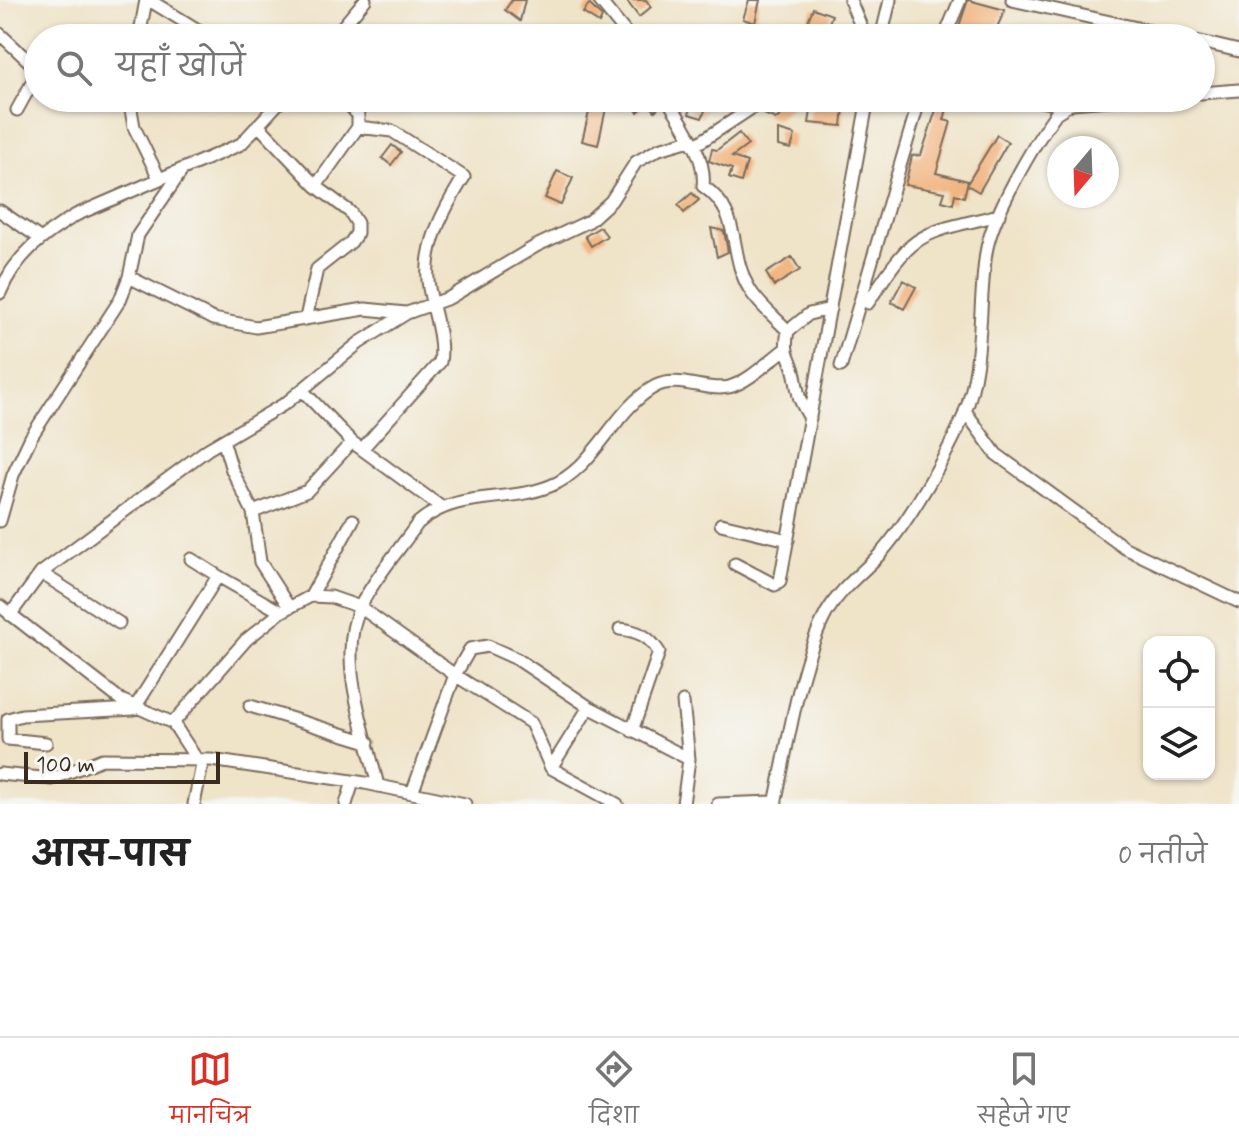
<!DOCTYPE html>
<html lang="hi">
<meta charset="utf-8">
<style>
:root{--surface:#fff;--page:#f2f2f2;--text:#222;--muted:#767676;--line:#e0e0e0;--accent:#d93025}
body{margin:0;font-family:Mynerve,"Playpen Sans Deva",sans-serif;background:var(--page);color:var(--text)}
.controls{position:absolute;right:24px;bottom:24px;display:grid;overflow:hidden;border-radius:16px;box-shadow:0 2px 6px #0004}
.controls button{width:72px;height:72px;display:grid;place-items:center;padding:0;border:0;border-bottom:2px solid var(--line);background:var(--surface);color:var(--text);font:40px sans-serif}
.compass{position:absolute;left:1047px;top:136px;width:72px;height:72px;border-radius:50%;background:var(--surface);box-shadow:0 2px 6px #0004;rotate:199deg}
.scale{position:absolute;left:24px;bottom:20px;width:196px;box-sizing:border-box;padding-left:8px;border:4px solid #3b2a1e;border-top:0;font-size:22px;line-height:28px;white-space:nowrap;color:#3b2a1e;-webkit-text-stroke:6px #f6f6f2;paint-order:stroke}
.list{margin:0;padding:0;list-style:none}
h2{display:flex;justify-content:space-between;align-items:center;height:104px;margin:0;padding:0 32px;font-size:34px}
h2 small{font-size:26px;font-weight:400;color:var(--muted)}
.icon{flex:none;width:44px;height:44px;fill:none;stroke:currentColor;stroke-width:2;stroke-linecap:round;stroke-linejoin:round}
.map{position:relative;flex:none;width:1239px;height:804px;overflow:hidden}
.search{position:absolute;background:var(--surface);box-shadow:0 2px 6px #0004;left:24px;right:24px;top:24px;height:88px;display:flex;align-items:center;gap:20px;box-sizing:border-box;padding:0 28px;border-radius:44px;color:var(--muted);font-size:30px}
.sheet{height:232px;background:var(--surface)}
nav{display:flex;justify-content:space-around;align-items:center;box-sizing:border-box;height:112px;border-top:2px solid var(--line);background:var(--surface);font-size:22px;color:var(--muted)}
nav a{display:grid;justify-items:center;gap:4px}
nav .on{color:var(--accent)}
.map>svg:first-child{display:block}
.building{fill:#f2b682}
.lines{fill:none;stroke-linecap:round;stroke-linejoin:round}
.street-casing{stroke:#7a6b5a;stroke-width:15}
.street{stroke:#fff;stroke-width:11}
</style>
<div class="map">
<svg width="1239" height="804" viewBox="0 0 1239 804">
<rect width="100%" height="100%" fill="#f6f6f2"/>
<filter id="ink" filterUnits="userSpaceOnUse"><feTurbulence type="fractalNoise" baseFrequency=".0125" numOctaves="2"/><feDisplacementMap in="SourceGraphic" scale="16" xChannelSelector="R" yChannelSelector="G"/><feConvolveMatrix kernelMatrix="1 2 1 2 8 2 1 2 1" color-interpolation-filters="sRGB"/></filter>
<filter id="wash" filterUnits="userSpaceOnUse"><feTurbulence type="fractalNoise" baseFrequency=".006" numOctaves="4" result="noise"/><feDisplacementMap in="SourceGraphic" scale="32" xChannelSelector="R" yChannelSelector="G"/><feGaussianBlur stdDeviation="1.8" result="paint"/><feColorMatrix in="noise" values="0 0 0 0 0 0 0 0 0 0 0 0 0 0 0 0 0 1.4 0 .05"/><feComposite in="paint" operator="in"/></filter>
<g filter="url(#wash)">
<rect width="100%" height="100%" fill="#efe3c8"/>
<g id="blocks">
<path class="building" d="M 512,0 L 525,0 L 520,21 L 505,10 Z
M 626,0 L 646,0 L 651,7 L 639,17 Z
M 749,0 L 760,0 L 755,23 L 743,19 Z
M 968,0 L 1005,10 L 992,38 L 973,33 L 967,38 L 955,38 Z
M 589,4 L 602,17 L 599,23 L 583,13 Z
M 813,8 L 832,15 L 827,28 L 808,21 Z
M 624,98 L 659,98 L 661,105 L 655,111 L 648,103 L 638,112 Z
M 776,98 L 803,98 L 776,119 L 764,114 Z
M 813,98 L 845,98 L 842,126 L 809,123 Z
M 940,98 L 950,98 L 944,120 L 951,122 L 936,173 L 968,181 L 967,184 L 997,135 L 1008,142 L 979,192 L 967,185 L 964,197 L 955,194 L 953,204 L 942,201 L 945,192 L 905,185 L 912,156 L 921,155 Z
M 694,99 L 708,103 L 702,118 L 689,114 Z
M 592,100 L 607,104 L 598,145 L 582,141 Z
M 778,130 L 795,135 L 791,149 L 778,146 Z
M 739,133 L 748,145 L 732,157 L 747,162 L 741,182 L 729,178 L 732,169 L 709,161 L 712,149 L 717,150 Z
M 392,145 L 401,152 L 391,165 L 382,158 Z
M 557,171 L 573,178 L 561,205 L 545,198 Z
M 692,193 L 699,200 L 684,213 L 678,205 Z
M 600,227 L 607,236 L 591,246 L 585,236 Z
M 711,228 L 724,231 L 725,236 L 728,252 L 717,257 Z
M 792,257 L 800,270 L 774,286 L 766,273 Z
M 903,280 L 916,287 L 904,309 L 891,302 Z"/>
</g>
</g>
<g filter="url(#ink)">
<use href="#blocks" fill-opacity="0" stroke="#7a6b5a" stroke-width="2"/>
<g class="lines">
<defs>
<path id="street" d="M 149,0 L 211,38
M 599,0 L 630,38
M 850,0 L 862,29 L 861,38
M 1012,0 L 1182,38
M 0,34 L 34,66 L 33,81 L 17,110
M 139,38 L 146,0
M 333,38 L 365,0
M 881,38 L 890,0
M 944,38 L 960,0
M 1201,42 L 1239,51
M 1201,93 L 1239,90
M 129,98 L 134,127 L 159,178
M 667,98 C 681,123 707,156 703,186 C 744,214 727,253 750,290 C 759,305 776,318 788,331 C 783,355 791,355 795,375 C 799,398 798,398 810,418
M 1024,98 L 1065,106
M 259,126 L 316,186 L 350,212 L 357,223 L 357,233 L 351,242 L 317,269 L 306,318
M 358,127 L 392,131 L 464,177 C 444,209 422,248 429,288 C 433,311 444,339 440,362 L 362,449
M 694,146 L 767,98
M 316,186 L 358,127 L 358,115 L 343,98
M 0,211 L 41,239
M 129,277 L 213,319 L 256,327 L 365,309 L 406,313
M 0,293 C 15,256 43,235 76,215 L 241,144 L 283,98
M 868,303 C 915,230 916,235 999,215
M 788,331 L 809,314 L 830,309
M 841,366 L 920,98
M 303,391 L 352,442 L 441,507
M 965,411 L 996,454 L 1125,548 L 1239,602
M 223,440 L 232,470 L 253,512 L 260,562 L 289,607
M 253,512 L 307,491 L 352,442
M 0,521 L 13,475 L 31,437 L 120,300 L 129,277 L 138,235 L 183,169
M 721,524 L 788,540
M 191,559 L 218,576
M 735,564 L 775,585 L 780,581 L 868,98
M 41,573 L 119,623
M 311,596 L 353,520
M 0,606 L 121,700 L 173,723 L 197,760
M 10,615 L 41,573 L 208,449 L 286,403 L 359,343 L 407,313 L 449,298 L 536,246 L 589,221 L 611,201 L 636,162 L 659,149 L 690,140
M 620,629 C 638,631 649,636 659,652 L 632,731
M 683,702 L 689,759
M 250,706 L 368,742
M 173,723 L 246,640 L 281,612 L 311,596 L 331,597 L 360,607 L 455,675 L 531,723 L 551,768 L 617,804
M 46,743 L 8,739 L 8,719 L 22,715 L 134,709 L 218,576 L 281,612
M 551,768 L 589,707
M 0,774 L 52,779 L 102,759 L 211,760 L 365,783 L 465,804
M 378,786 C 366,733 335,657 361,605 C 376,576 399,550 418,523 C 457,489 505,504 550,486 C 595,469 615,407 656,386 C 678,375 706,392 729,387 C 748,382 768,362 784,350
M 412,793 L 455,675 L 470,649 L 488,646 L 517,659 L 589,707 L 689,759 L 683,804
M 194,804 L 203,760
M 346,804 L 353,782
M 718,804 L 776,802
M 775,804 C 787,748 800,660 827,612 C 841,588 861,574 880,554 C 908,523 948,454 964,415 C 984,365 978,306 986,253 C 991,217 1034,144 1056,113 L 1072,103 L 1134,98"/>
</defs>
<use href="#street" class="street-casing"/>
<use href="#street" class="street"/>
</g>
</g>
</svg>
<div class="controls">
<button><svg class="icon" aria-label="locate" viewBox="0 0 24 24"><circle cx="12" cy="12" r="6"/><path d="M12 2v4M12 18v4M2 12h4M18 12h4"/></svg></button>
<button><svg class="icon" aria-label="layers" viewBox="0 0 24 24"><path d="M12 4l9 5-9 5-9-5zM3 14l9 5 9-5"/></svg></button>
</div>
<svg class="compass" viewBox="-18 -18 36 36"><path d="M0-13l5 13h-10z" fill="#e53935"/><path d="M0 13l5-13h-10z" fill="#767676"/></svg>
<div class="scale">100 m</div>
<div class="search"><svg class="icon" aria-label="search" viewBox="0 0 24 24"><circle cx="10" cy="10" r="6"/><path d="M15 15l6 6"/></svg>यहाँ खोजें</div>
</div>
<section class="sheet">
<h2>आस-पास<small>0 नतीजे</small></h2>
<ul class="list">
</ul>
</section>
<nav>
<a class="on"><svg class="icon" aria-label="map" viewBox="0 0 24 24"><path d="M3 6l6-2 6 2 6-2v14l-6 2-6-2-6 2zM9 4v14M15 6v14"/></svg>मानचित्र</a>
<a><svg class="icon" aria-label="directions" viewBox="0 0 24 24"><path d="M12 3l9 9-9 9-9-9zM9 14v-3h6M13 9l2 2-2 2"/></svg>दिशा</a>
<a><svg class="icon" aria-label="saved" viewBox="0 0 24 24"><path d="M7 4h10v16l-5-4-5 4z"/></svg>सहेजे गए</a>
</nav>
